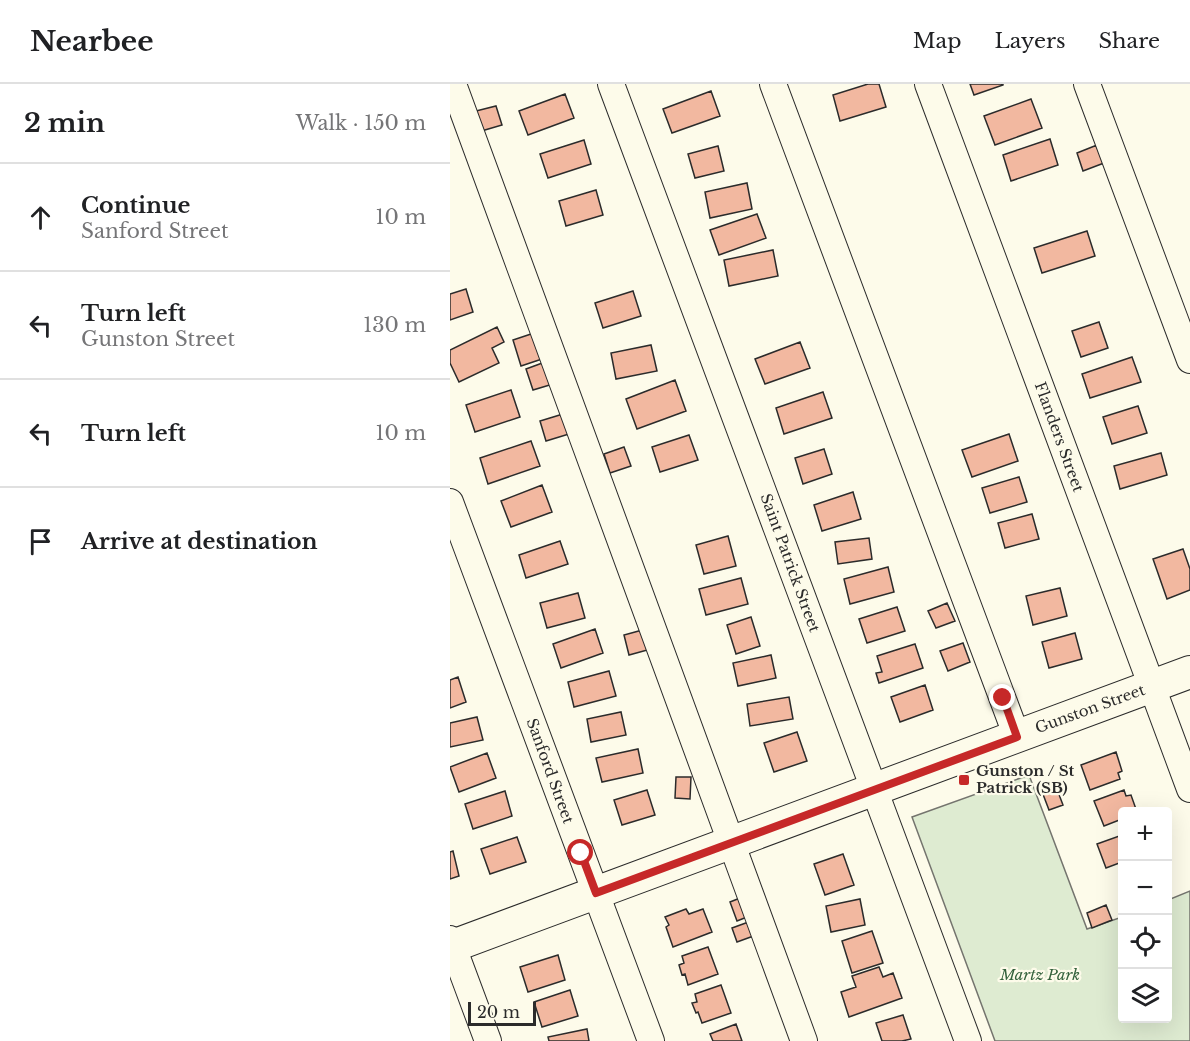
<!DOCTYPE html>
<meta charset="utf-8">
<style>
:root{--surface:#fff;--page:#f2f2f2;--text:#202124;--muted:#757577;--line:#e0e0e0}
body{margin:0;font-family:"Libre Baskerville",serif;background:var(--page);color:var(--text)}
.controls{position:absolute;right:18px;bottom:18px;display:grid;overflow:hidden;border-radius:6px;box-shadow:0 6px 24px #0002}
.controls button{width:54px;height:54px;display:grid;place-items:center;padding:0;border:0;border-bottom:2px solid var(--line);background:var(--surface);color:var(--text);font:30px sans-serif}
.scale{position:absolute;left:18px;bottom:15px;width:68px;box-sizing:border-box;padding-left:6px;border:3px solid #2b2b2b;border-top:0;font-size:16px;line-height:21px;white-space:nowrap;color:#2b2b2b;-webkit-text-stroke:4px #fdfbea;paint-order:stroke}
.stop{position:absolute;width:18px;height:18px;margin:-14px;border:4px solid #c62828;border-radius:50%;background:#fff}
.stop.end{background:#c62828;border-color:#fff;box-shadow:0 2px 6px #0008}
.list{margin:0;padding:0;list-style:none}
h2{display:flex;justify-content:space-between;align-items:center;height:78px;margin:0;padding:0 24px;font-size:26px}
h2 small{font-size:20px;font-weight:400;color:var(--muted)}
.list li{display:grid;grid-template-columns:39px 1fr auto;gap:18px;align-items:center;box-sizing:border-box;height:108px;padding:0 24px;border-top:2px solid var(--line)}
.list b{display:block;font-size:22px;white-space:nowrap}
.list p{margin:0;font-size:20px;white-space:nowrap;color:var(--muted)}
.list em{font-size:20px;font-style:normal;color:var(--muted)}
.icon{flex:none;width:33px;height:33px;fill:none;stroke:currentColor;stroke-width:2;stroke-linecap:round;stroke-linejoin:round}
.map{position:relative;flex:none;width:740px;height:957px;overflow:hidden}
header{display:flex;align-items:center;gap:36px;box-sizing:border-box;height:84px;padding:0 30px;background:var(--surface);border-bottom:2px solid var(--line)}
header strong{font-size:28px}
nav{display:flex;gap:33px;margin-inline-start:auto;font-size:21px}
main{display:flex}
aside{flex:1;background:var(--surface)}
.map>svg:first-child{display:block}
.green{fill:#deebd1;stroke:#74746e;stroke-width:1.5}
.building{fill:#f2b8a0;stroke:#2b2b2b;stroke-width:1.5}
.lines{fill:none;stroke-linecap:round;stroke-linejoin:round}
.minor-casing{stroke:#2b2b2b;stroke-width:28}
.major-casing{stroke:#2b2b2b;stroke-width:34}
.minor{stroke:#fdfbea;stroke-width:26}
.major{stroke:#fdfbea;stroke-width:32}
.route{stroke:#c62828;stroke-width:8}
.poi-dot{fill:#c62828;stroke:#fdfbea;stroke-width:2}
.labels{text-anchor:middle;stroke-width:4.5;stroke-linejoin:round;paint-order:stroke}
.street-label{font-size:15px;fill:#2b2b2b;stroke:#fdfbea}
.poi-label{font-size:15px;font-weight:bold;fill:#2b2b2b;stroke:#fdfbea;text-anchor:start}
.park-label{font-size:15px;font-style:italic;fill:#34623c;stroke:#fdfbea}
</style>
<header>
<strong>Nearbee</strong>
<nav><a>Map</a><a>Layers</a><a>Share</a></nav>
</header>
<main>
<aside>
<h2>2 min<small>Walk · 150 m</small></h2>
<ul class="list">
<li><svg class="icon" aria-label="ahead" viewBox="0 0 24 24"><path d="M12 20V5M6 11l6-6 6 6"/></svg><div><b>Continue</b><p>Sanford Street</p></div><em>10 m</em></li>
<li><svg class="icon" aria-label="left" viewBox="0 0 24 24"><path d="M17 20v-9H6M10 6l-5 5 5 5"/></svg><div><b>Turn left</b><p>Gunston Street</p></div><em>130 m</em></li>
<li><svg class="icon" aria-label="left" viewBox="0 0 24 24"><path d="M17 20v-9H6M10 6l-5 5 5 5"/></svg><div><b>Turn left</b></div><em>10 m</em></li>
<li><svg class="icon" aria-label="arrive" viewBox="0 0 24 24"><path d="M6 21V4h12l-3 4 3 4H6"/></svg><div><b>Arrive at destination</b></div></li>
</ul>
</aside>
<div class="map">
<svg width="740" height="957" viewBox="0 0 740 957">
<rect width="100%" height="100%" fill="#fdfbea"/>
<path class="green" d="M 579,691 L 637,845 L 672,833 L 672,934 L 718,934 L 718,816 L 740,807 L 740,957 L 545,957 L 462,733 Z"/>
<path class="building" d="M 418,0 L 429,0 L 436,23 L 390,37 L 383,11 Z
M 520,0 L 553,0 L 553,1 L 524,11 Z
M 261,7 L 270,32 L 222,49 L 213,25 Z
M 115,10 L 124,34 L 78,51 L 69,27 Z
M 581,15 L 592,44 L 545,61 L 534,32 Z
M 46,22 L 52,41 L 28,48 L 22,28 Z
M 600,55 L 608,81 L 561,97 L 553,71 Z
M 134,56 L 141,80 L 98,94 L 90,70 Z
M 647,61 L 654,79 L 633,87 L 627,69 Z
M 268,62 L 274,87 L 245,94 L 238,70 Z
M 297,99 L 302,125 L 260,134 L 255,108 Z
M 146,106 L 153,131 L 116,142 L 109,117 Z
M 307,130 L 316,154 L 269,171 L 260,146 Z
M 637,147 L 645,172 L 592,189 L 584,164 Z
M 323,166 L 328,192 L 279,202 L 274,176 Z
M 16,205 L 23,228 L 0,236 L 0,210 Z
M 183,207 L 191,232 L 153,244 L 145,219 Z
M 649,238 L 658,264 L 631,273 L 622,247 Z
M 47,243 L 54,258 L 42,264 L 49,279 L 9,298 L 0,279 L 0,266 Z
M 84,249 L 92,275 L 71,282 L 63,256 Z
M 350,258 L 360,284 L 315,300 L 305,275 Z
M 201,261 L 207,287 L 166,295 L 161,269 Z
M 682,273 L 691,298 L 640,314 L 632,290 Z
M 95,278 L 103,300 L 83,306 L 76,285 Z
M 225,296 L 236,327 L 187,345 L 176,315 Z
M 61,306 L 70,333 L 25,348 L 16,321 Z
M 373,308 L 382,334 L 334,350 L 326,324 Z
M 688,322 L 697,349 L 662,360 L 653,333 Z
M 113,330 L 119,350 L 96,357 L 90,337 Z
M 559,350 L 568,377 L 522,393 L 512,366 Z
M 239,351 L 248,376 L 210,388 L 202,363 Z
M 81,357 L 90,382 L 38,400 L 30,374 Z
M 174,363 L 181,382 L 160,389 L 154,370 Z
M 374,365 L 382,390 L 353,400 L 345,374 Z
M 711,369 L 717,391 L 670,405 L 664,382 Z
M 569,393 L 577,418 L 540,429 L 532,404 Z
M 92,401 L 102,428 L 61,443 L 51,417 Z
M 403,408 L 411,435 L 372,447 L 364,421 Z
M 582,430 L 589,455 L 555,464 L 548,439 Z
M 278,452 L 286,482 L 254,490 L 246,461 Z
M 419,454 L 422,475 L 388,480 L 385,458 Z
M 110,457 L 118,480 L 76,494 L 69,471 Z
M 733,465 L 740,485 L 740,506 L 717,515 L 703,475 Z
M 438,483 L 444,508 L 400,520 L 394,495 Z
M 291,494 L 298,520 L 256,531 L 249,505 Z
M 610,504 L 617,532 L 583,541 L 576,512 Z
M 128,509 L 135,534 L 97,544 L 90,519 Z
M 497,519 L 505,537 L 486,544 L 478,527 Z
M 447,523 L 455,547 L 417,559 L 409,535 Z
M 301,533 L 310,562 L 286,570 L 277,541 Z
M 145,545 L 153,569 L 111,584 L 103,560 Z
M 196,545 L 201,565 L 179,571 L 174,551 Z
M 625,549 L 632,575 L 599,584 L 592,558 Z
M 513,559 L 520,578 L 498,587 L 490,567 Z
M 465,560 L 473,584 L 429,599 L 426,589 L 432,588 L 427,572 Z
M 321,571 L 326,594 L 288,602 L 283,579 Z
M 159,587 L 166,612 L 124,623 L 118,598 Z
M 8,593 L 16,618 L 0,624 L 0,596 Z
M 475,601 L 483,626 L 450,638 L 441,613 Z
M 339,613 L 343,635 L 300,642 L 297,620 Z
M 171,628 L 176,651 L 141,658 L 137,635 Z
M 27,633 L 33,656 L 0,663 L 0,639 Z
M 347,648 L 357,677 L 324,688 L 314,659 Z
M 188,665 L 193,689 L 152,698 L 146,674 Z
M 666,668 L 672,687 L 668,689 L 670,695 L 640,706 L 631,681 Z
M 37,669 L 46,694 L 9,708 L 0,683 Z
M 226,693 L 241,693 L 240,715 L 225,714 Z
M 605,700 L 613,721 L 599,726 L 591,705 Z
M 197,706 L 205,731 L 172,741 L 164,716 Z
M 674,706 L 676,712 L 681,711 L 687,728 L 672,728 L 672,735 L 654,742 L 644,717 Z
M 55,707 L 62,732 L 23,745 L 15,720 Z
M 672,751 L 672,778 L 656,784 L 647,760 Z
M 67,753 L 76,778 L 40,790 L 31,765 Z
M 3,767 L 9,792 L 0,795 L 0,768 Z
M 393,770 L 404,801 L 375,811 L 364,780 Z
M 295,812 L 302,831 L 287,837 L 280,818 Z
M 410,815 L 415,841 L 381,848 L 376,822 Z
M 656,821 L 662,836 L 642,844 L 637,829 Z
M 236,825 L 239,830 L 253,825 L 262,848 L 223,863 L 216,843 L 219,841 L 215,833 Z
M 304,836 L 309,850 L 287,858 L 282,844 Z
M 422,847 L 433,879 L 402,889 L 392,857 Z
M 258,863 L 268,890 L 238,901 L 235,890 L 232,891 L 229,881 L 234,879 L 232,872 Z
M 108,871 L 115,896 L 78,908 L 70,883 Z
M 429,883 L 433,893 L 443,889 L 452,914 L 399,933 L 391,908 L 406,903 L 402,892 Z
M 271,901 L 281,929 L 252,939 L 248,928 L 246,929 L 242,919 L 247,918 L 245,910 Z
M 120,906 L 128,932 L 92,943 L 84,918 Z
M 453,931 L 461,955 L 452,957 L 432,957 L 426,939 Z
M 286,940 L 292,957 L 263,957 L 260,950 Z
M 137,945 L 139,957 L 99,957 L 98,953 Z"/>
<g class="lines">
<defs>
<path id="minor" d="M 3,0 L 354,957
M 161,0 L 518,957
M 323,0 L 567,653
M 478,0 L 740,705
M 637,0 L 740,276
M 0,418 L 201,957
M 0,855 L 38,957"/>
<path id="major" d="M 0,863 L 740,588"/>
</defs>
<use href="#minor" class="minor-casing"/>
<use href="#major" class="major-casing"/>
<use href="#minor" class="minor"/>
<use href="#major" class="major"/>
</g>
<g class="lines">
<path class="route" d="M 131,769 L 146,809 L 567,653 L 553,614"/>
</g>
<rect class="poi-dot" x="508" y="690" width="12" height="12" rx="3"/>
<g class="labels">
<g class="street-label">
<text transform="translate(609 353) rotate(70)" y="5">Flanders Street</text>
<text transform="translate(340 479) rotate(70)" y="5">Saint Patrick Street</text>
<text transform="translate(640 625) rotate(-20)" y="5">Gunston Street</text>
<text transform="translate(100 687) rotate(70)" y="5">Sanford Street</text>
</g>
<g class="poi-label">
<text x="526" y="692">Gunston / St<tspan x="526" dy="17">Patrick (SB)</tspan></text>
</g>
<g class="park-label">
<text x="590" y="896">Martz Park</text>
</g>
</g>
</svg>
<div class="controls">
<button>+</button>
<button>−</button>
<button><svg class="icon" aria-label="locate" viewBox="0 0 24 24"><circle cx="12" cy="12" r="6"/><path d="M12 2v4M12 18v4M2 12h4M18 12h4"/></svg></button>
<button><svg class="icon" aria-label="layers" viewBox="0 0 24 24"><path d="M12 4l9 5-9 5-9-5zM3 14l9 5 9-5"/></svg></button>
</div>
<div class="scale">20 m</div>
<div class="stop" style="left:131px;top:769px"></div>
<div class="stop end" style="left:553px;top:614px"></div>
</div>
</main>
